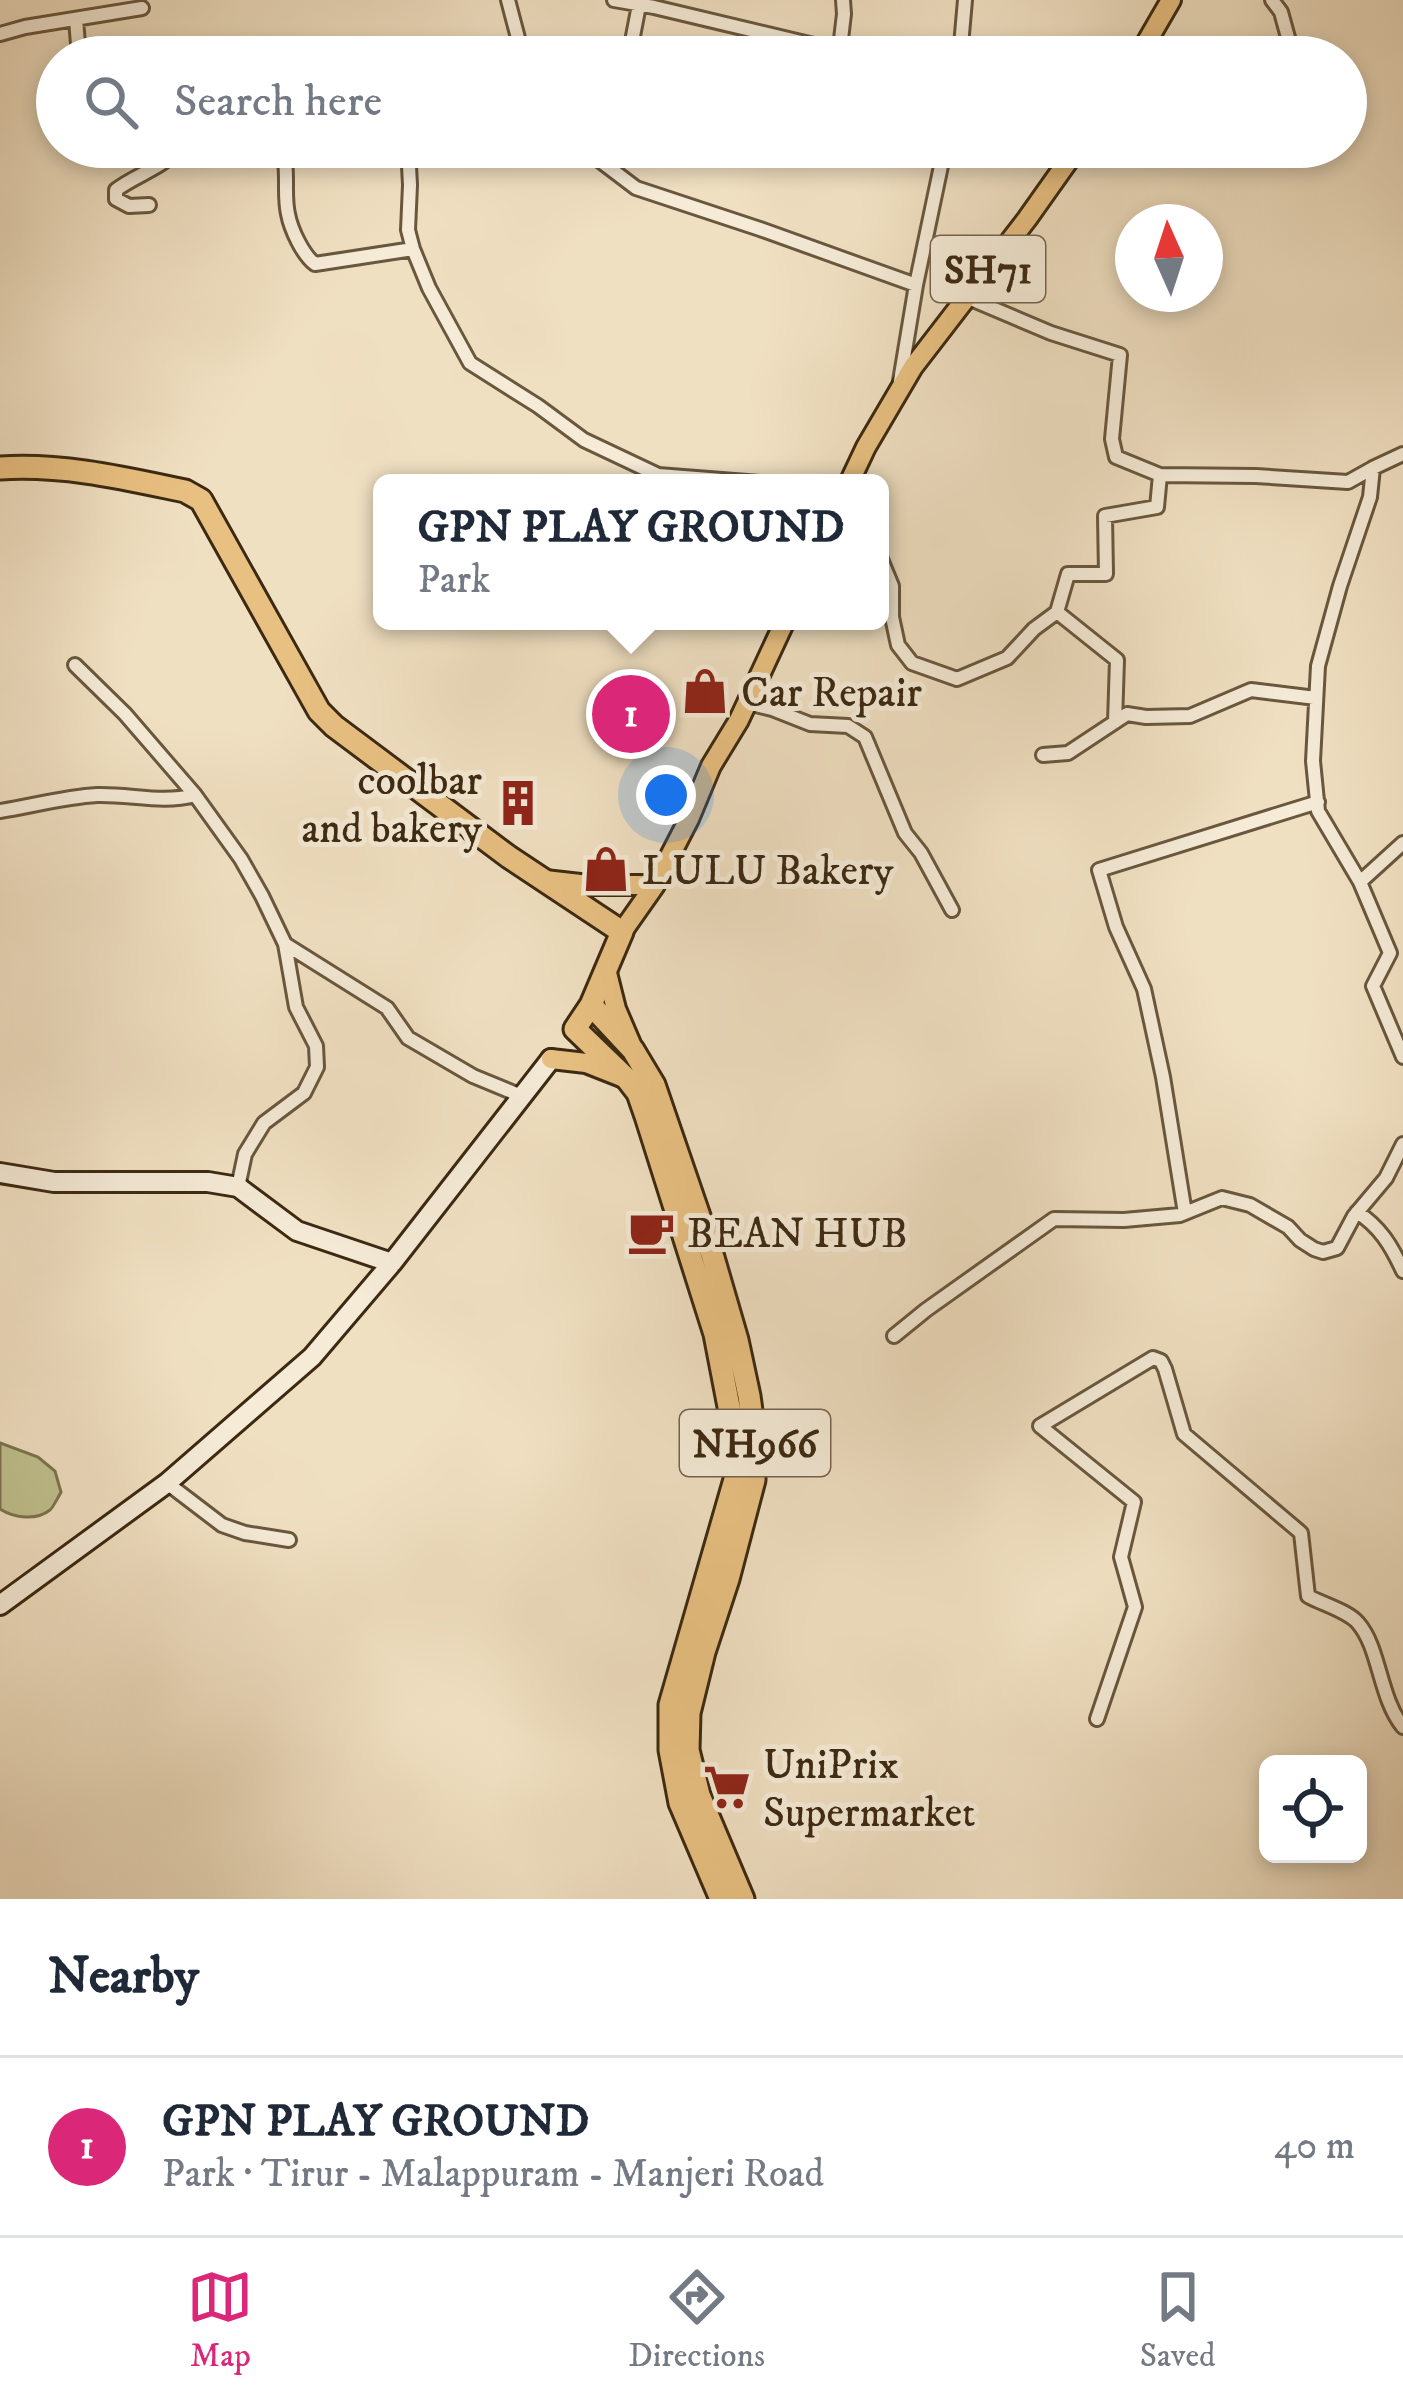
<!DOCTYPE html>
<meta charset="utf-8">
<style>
:root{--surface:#fff;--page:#f2f2f3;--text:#1f2937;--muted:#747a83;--line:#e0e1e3;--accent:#db2777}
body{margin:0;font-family:"IM FELL DW Pica",serif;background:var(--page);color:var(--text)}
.controls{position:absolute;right:36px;bottom:36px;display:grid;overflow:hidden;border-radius:18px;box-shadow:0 6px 18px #0003}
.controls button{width:108px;height:108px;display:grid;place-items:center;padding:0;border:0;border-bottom:3px solid var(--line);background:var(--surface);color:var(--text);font:60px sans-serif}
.compass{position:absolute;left:1115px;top:204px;width:108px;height:108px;border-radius:50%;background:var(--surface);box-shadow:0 6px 18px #0003;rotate:357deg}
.you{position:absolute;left:666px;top:795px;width:42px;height:42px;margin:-30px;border:9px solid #fff;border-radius:50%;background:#1a73e8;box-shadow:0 0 0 18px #1a73e833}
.badge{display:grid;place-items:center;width:78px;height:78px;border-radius:50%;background:var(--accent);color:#fff;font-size:39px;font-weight:700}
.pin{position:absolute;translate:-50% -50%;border:6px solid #fff;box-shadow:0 3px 12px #0006}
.popup{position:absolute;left:373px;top:474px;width:516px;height:156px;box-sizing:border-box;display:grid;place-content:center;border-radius:18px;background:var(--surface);filter:drop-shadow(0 3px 9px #0005);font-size:39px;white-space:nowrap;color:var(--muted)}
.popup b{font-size:45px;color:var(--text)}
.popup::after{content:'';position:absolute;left:50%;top:100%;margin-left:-24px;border:24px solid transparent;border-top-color:var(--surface)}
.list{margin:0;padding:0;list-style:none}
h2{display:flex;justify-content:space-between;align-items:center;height:156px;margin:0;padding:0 48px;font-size:51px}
h2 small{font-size:39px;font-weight:400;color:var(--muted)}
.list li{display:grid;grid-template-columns:78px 1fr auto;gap:36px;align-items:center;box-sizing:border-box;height:180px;padding:0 48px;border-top:3px solid var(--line)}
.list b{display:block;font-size:45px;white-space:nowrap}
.list p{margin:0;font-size:39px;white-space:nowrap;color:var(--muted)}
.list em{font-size:39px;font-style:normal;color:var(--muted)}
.icon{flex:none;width:66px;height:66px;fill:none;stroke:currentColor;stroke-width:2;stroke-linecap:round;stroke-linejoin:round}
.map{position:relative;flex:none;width:1403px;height:1899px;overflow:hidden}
.search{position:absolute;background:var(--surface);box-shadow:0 6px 18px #0003;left:36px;right:36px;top:36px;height:132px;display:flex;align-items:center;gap:30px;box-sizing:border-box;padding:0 42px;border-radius:66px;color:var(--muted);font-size:45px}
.sheet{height:336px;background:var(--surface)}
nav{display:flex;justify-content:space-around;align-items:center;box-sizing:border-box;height:168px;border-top:3px solid var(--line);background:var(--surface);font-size:33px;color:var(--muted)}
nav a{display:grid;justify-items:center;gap:6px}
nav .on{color:var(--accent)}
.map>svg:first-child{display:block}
.green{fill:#c0c18f;stroke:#7e7550;stroke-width:3}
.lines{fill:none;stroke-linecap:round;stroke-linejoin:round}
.street-casing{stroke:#69573e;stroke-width:18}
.secondary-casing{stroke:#3c2912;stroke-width:24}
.primary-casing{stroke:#3c2912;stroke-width:24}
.highway-casing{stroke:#3c2912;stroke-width:27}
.street{stroke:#f5ebd7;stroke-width:12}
.secondary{stroke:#f5ebd7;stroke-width:18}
.primary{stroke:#e8c081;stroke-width:18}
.highway{stroke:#e8c081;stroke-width:21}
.labels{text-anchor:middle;stroke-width:10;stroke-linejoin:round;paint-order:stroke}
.shield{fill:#f5ebd7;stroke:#74634d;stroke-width:3}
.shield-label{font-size:39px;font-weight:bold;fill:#3c2912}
.poi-label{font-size:42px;fill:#3c2912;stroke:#f5ebd7;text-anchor:start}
</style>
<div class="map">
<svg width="1403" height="1899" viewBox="0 0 1403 1899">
<rect width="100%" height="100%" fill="#f0e0c2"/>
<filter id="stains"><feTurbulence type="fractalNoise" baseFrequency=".00167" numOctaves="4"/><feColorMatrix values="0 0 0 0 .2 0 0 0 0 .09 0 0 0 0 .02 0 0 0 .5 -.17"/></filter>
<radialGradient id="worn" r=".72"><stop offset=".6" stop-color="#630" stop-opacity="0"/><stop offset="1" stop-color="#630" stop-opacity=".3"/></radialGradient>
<path class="green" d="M 0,1443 L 38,1457 L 55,1471 L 61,1492 C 60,1494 52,1509 50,1510 C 36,1521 14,1518 0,1509 Z"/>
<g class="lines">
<defs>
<path id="street" d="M 508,0 L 523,57
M 614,0 L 654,7 L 839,51
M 1272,0 L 1281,12 L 1289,41
M 76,19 L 79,57
M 0,34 L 25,27 L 142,8
M 839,56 L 844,14 L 843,0
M 629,57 L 639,5
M 960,57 L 965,0
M 281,147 C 290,169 283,192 288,214 C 291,230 303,255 315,264 L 413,249
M 408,147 L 410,185 L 408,230 L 413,249 L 429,288 L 470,363 L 538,406 L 584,440 L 658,475 L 760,483
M 582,147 L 636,188 L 760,229 L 916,285
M 149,205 L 129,206 L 116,199 L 116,190 C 137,174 164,168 179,147
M 966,297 L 1051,333 L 1120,355 L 1112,439 L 1116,457 L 1160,475 L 1157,507 L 1105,516 L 1106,574 L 1068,574 L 1057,612
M 900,381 L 916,285 L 945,147
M 1403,454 L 1373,468 L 1370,497 L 1340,586 L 1318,666 L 1313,761 L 1318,811 L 1360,882 L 1390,953 L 1373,986 L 1403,1057
M 1160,475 L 1256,476 L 1348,482 L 1373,468
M 880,557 L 892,586 L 892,617 L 898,645 L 912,663 L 957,679 L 1007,658 L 1034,629 L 1057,612 L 1117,660 L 1115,722
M 75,665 L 125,714 L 195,795 L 241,859 L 262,896 L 285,944 L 296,1007 L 316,1046 L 317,1067 L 304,1093 L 264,1123 L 245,1154 L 238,1187
M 747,703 L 772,709 L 810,724 L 848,726 L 865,737 L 905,833 L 921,853 L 952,910
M 1043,755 L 1068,753 L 1127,714 L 1146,717 L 1190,716 L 1251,690 L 1316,698
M 0,811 C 32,806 64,797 97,795 C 131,794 162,804 195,795
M 1360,882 L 1403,843
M 285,944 L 387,1008 L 408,1038 L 473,1076 L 524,1097
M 1357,1212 C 1380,1227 1391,1245 1403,1271
M 1185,1213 L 1163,1077 L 1144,989 L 1116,927 L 1099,870 L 1318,802
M 894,1336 L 926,1310 L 1054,1219 L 1124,1220 L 1180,1215 L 1222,1198 L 1250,1205 L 1288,1227 L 1300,1240 L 1314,1249 L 1323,1252 L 1337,1248 L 1354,1216 L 1386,1178 L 1403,1144
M 167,1483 L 222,1525 L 245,1533 L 289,1540
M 1097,1719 L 1135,1607 L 1121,1557 L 1134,1502 L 1040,1426 L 1153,1358 L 1161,1361 L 1165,1369 L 1184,1434 L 1301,1533 L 1308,1596 C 1322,1604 1348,1611 1358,1623 C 1380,1648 1379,1697 1403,1727"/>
<path id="secondary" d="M 0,1173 L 54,1182 L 208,1182 L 238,1187 L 297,1231 L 392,1263
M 0,1605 L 167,1483 L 312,1357 L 392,1263 L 551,1059"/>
<path id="primary" d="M 1138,57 L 1171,0
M 849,483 L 866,447 L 913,367 L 1027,219 L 1078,147
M 545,880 L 589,885 L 655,885
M 622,932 L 655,885 L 689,819 L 711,766 L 739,720 L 785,621
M 606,969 L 616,1009 L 631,1044
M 551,1059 L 586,1063 L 624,1078"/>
<path id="highway" d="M 0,468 C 64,464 123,478 185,491 L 201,500 L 319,711 L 334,726 L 509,857 L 622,932 L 591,1005 L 575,1029 L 628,1080 L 638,1093 L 646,1116 L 715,1334 L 735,1438 L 736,1476 L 670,1705 L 670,1750 L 680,1803 L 721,1899
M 591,1005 L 633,1050 L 654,1085 L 712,1254 L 737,1340 L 749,1396 L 755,1440 L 754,1480 L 728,1579 L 704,1652 L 689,1713 L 688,1750 L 699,1795 L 743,1899"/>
</defs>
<use href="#street" class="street-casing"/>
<use href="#secondary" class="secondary-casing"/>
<use href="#primary" class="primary-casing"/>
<use href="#highway" class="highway-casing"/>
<use href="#street" class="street"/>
<use href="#secondary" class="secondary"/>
<use href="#primary" class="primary"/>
<use href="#highway" class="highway"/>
</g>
<defs>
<symbol id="shop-bare" viewBox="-9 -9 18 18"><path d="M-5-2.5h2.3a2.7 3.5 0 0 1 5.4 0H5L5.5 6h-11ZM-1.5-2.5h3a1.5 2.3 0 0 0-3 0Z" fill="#8f2418" stroke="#f5ebd7" stroke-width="2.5" paint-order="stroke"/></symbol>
<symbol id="building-bare" viewBox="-9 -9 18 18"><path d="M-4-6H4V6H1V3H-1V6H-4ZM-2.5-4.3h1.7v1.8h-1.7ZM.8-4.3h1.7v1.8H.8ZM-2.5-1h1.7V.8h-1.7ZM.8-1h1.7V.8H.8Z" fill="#8f2418" stroke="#f5ebd7" stroke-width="2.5" paint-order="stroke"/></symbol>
<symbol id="cafe-bare" viewBox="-9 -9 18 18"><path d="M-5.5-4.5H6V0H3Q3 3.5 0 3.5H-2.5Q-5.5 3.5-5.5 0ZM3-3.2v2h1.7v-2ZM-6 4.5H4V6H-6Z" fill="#8f2418" stroke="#f5ebd7" stroke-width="2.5" paint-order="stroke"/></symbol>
<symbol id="supermarket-bare" viewBox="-9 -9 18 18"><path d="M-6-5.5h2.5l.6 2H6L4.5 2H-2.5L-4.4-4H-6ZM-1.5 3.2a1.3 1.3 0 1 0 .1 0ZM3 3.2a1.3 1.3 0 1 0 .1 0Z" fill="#8f2418" stroke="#f5ebd7" stroke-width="2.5" paint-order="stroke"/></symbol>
</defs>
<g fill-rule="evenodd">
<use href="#shop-bare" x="672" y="658" width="66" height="66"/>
<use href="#building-bare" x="485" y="770" width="66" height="66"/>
<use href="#shop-bare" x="573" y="836" width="66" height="66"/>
<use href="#cafe-bare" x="618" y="1199" width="66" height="66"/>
<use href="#supermarket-bare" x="694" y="1754" width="66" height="66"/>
</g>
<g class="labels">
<g class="shield">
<rect x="931" y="236" width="114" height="66" rx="9"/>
<rect x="680" y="1410" width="150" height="66" rx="9"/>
</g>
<g class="shield-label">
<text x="988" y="283">SH71</text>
<text x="755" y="1457">NH966</text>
</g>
<g class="poi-label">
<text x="741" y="706">Car Repair</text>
<text x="482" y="794" text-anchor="end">coolbar<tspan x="482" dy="48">and bakery</tspan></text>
<text x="642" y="884">LULU Bakery</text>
<text x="687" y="1247">BEAN HUB</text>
<text x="763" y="1778">UniPrix<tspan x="763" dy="48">Supermarket</tspan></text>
</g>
</g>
<rect width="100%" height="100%" filter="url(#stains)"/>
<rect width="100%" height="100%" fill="url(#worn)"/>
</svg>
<div class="controls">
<button><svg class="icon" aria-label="locate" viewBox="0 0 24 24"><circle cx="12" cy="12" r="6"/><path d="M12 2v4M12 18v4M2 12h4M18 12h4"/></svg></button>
</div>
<svg class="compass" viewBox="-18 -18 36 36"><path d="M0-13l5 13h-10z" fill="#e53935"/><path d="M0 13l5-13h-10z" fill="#747a83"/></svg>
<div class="you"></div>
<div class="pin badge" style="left:631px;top:714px">1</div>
<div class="popup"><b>GPN PLAY GROUND</b>Park</div>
<div class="search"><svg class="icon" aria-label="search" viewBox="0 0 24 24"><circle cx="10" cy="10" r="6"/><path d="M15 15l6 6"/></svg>Search here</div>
</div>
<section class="sheet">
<h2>Nearby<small></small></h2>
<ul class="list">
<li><span class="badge">1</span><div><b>GPN PLAY GROUND</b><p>Park · Tirur - Malappuram - Manjeri Road</p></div><em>40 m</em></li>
</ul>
</section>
<nav>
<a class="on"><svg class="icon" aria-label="map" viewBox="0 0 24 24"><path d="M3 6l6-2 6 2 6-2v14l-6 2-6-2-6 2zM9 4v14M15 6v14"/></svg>Map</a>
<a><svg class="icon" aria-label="directions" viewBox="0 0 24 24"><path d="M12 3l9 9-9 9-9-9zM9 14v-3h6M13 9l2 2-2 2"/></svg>Directions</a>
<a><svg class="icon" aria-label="saved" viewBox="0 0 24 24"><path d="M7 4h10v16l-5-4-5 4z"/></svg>Saved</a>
</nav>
